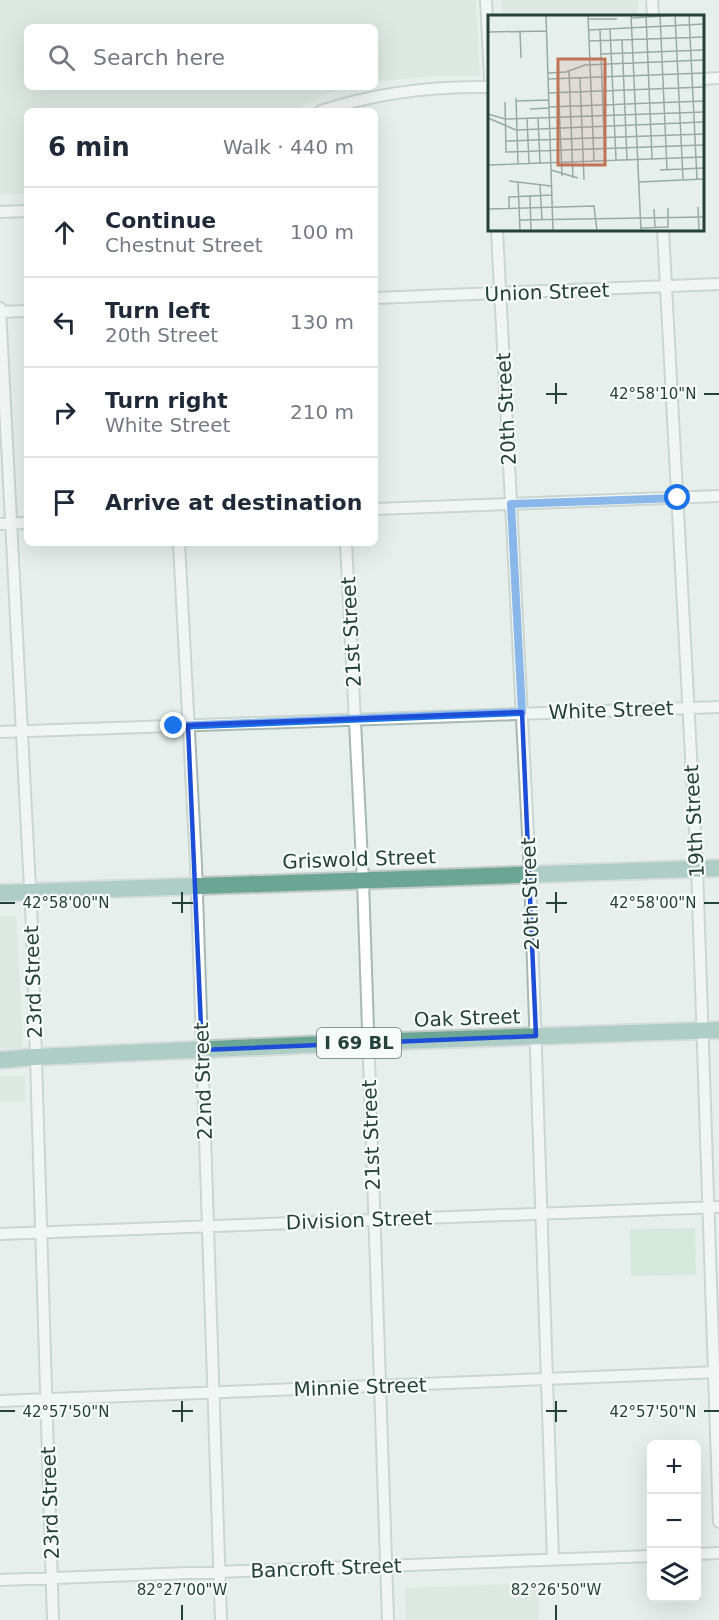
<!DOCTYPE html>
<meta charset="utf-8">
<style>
:root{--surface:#fff;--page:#f2f2f3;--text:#1f2937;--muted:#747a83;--line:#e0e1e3}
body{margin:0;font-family:"DejaVu Sans",sans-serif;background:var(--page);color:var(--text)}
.controls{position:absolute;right:18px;bottom:18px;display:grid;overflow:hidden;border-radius:9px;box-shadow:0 6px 24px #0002}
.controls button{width:54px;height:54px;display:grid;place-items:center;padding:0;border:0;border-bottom:2px solid var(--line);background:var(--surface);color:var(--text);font:30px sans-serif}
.stop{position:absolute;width:18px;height:18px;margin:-14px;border:4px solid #1a73e8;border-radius:50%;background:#fff}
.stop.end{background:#1a73e8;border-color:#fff;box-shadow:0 2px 6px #0008}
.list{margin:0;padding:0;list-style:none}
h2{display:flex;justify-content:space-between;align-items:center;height:78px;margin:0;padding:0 24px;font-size:26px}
h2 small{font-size:20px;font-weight:400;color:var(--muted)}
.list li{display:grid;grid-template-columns:39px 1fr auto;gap:18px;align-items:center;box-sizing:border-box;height:90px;padding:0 24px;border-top:2px solid var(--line)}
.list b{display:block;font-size:22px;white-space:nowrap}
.list p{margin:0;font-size:20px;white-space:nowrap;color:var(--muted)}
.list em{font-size:20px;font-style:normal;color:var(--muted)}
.icon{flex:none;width:33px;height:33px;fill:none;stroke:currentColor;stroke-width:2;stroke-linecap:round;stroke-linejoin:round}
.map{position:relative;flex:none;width:719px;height:1620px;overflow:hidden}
.search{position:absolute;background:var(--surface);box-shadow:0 6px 24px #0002;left:24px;top:24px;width:354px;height:66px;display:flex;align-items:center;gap:15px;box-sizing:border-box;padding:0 21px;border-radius:9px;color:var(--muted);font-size:22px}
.panel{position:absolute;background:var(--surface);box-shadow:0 6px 24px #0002;left:24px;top:108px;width:354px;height:438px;border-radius:9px}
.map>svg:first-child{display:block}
.built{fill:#d4dfda}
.green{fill:#bfe0c8}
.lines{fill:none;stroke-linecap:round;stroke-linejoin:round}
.street-casing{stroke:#a8b8b2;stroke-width:14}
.primary-casing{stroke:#c2cac8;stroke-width:20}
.street{stroke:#fff;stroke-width:10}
.primary{stroke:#6aa596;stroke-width:16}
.route{stroke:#1a73e8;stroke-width:8}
.marked{fill:none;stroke:#1d4ed8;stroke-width:4.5;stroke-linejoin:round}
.ticks{fill:none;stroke:#24423a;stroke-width:2}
.labels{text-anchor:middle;stroke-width:4.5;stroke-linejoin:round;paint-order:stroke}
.shield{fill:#f7fbf9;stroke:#637a73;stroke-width:1.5}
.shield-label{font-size:18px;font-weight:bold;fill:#24423a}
.street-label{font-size:20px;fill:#24423a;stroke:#f7fbf9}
.inset-road{fill:none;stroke:#98aaa4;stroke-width:1.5}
.view{fill:#c07456;fill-opacity:0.15;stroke:#c07456;stroke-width:3}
.inset-edge{fill:none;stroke:#24423a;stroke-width:3}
.ticks-label{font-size:15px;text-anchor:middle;fill:#24423a;stroke:#f7fbf9;stroke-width:4.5;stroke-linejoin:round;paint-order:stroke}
</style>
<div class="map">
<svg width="719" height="1620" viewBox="0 0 719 1620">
<rect width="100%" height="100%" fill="#e6efeb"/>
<path class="built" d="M 0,0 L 476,0 L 480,76 L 434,76 L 375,82 L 375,27 L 27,27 L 27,87 L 352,87 L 328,93 L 290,111 L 27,111 L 27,194 L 0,194 Z
M 502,0 L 638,0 L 638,16 L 503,16 Z
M 0,916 L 16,916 L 23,1048 L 0,1049 Z
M 0,1076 L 25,1076 L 25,1102 L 0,1102 Z
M 538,1583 L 539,1620 L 406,1620 L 405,1588 Z"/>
<path class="green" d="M 695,1228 L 696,1275 L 631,1276 L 630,1229 Z"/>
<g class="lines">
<defs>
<path id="street" d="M 486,0 L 490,78
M 652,0 L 653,16
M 702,79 L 719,78
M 321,111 C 375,93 433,86 490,87
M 0,212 L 27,211
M 497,230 L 530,873 L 553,1559
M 663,230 L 697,868 L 719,1522
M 375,298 L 719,284
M 0,308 L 32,927 L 53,1620
M 0,312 L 27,311
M 375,509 L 719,496
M 0,524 L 27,523
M 179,543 L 196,865 L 221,1620
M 346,543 L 363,881 L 388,1620
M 0,732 L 719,707
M 0,1234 L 719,1207
M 0,1401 L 719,1372
M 696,1554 L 719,1553
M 0,1580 L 652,1556"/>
<path id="primary" d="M 0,893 L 719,868
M 0,1060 L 35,1057 L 369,1042 L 719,1030"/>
</defs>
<use href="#street" class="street-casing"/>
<use href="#primary" class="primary-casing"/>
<use href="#street" class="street"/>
<use href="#primary" class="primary"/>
</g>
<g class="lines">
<path class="route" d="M 174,726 L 522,712 L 511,504 L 678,498"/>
</g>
<path d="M0 0H719V1620H0ZM 522,712 L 536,1036 L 202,1050 L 188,725 Z" fill="#e6efeb" fill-opacity=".55" fill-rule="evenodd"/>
<path class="marked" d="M 522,712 L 536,1036 L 202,1050 L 188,725 Z"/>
<path class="ticks" d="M 556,383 L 556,404M 546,394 L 567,394M 704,394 L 719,394M 182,892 L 182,913M 556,892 L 556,913M 0,903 L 15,903M 172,903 L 193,903M 546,903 L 567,903M 704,903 L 719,903M 182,1401 L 182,1422M 556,1401 L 556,1422M 0,1411 L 15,1411M 172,1411 L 193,1411M 546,1411 L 567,1411M 704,1411 L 719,1411M 182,1605 L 182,1620M 556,1605 L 556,1620"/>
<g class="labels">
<rect class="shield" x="317" y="1028" width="84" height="30" rx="4.5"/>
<g class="shield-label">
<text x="359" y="1049">I 69 BL</text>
</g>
<g class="street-label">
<text transform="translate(547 292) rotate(-2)" y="7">Union Street</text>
<text transform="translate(506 409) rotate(-93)" y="7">20th Street</text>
<text transform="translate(351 632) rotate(-93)" y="7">21st Street</text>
<text transform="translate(611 710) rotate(-2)" y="7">White Street</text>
<text transform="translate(694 821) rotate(-93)" y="7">19th Street</text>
<text transform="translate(359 859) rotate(-2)" y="7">Griswold Street</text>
<text transform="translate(530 894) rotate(-92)" y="7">20th Street</text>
<text transform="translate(33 982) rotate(-92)" y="7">23rd Street</text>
<text transform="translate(467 1018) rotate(-2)" y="7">Oak Street</text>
<text transform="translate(203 1081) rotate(-92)" y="7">22nd Street</text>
<text transform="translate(371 1135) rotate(-92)" y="7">21st Street</text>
<text transform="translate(359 1220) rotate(-2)" y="7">Division Street</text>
<text transform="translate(360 1387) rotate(-2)" y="7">Minnie Street</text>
<text transform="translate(50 1503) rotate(-92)" y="7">23rd Street</text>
<text transform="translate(326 1568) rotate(-2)" y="7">Bancroft Street</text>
</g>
</g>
<g transform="translate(488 15)">
<rect width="216" height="216" fill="#e6efeb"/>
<path class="inset-road" d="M 58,0 L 65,216M 100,0 L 106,146M 143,0 L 153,216M 158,0 L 164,144M 172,0 L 179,154M 187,0 L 195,164M 201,0 L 209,164M 144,3 L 188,0M 100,4 L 129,4M 122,14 L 128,145M 101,15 L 216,9M 112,15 L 117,145M 32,16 L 33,43M 0,17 L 58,16M 134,25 L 139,145M 101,26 L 216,22M 113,39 L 216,35M 81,56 L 85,163M 60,58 L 78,57 L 97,50 L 216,45M 70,63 L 74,161M 92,63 L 96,165M 60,64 L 216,58M 60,78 L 216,72M 28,83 L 30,149M 28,86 L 61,85M 17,87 L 18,137 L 216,130M 61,92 L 216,86M 42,94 L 61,93M 0,99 L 17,104 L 216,97M 0,103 L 28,115 L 216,107M 39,103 L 41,148M 50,103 L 52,148M 18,126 L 216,119M 0,150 L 216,142M 63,155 L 90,163M 172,155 L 216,153M 21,166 L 63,171M 30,167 L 32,216M 151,167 L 216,164M 52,170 L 54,205M 42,181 L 43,216M 210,192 L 211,216M 0,194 L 106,191 L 109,216M 21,194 L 21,182 L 64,180M 166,194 L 167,213M 32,205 L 216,202M 153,213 L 180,212 L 180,193"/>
<path class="view" d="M 70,44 L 117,44 L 117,150 L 70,150 Z"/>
<rect width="216" height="216" class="inset-edge"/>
</g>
<g class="ticks-label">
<text x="653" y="399">42°58'10"N</text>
<text x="66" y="908">42°58'00"N</text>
<text x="653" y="908">42°58'00"N</text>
<text x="66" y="1417">42°57'50"N</text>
<text x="653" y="1417">42°57'50"N</text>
<text x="182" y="1595">82°27'00"W</text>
<text x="556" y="1595">82°26'50"W</text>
</g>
</svg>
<div class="controls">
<button>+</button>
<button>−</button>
<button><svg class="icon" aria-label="layers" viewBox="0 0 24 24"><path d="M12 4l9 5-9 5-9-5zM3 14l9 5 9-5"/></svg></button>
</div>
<div class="stop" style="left:678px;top:498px"></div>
<div class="stop end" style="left:174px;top:726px"></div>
<div class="search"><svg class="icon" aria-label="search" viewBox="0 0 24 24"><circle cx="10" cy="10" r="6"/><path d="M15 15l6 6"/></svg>Search here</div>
<section class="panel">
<h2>6 min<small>Walk · 440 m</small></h2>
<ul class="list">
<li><svg class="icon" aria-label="ahead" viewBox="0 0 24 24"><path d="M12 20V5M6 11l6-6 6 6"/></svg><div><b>Continue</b><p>Chestnut Street</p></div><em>100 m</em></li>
<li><svg class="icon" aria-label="left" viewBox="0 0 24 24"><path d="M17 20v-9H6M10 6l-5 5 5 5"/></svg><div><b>Turn left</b><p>20th Street</p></div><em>130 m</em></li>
<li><svg class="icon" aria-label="right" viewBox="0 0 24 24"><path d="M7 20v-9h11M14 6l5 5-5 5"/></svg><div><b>Turn right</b><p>White Street</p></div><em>210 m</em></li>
<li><svg class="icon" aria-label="arrive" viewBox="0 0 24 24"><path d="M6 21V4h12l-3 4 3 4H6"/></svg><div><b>Arrive at destination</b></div></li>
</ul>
</section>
</div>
